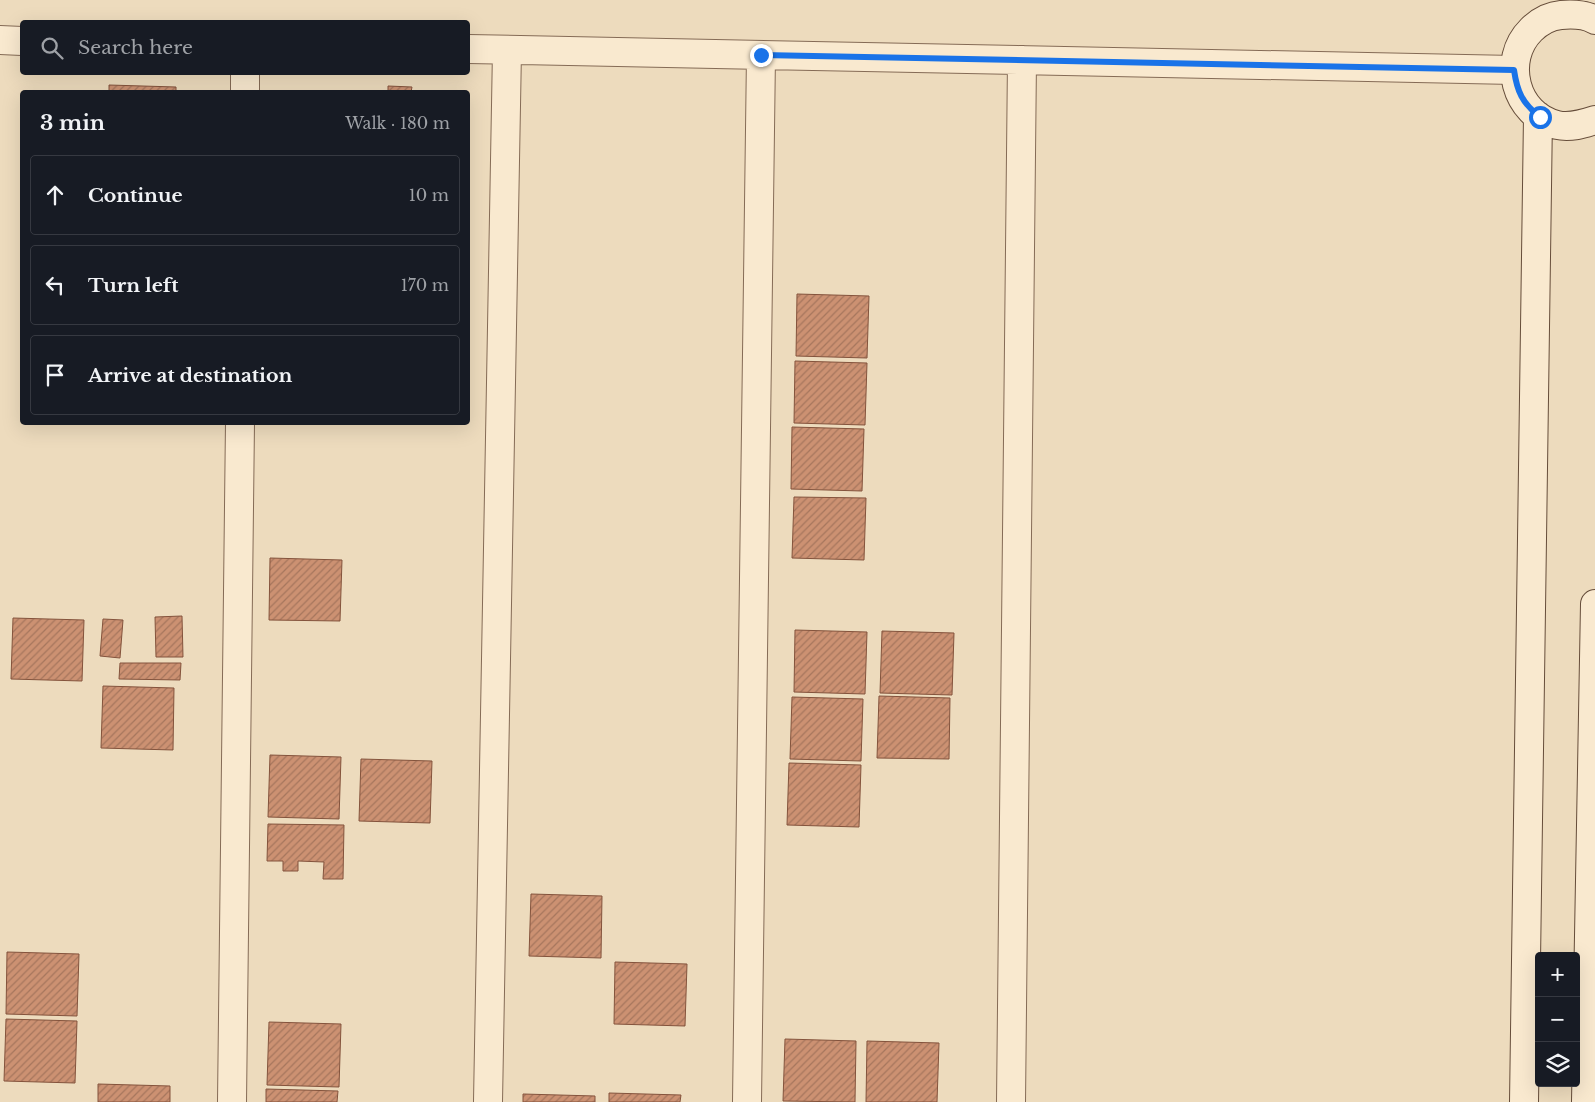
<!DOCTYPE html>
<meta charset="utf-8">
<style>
:root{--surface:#171b24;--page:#242831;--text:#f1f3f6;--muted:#9ea1a6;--line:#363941}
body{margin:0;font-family:"Libre Baskerville",serif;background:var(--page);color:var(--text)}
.controls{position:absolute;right:15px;bottom:15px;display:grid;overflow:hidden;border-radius:5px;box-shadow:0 5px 20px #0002}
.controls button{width:45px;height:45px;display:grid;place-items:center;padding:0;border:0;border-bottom:1px solid var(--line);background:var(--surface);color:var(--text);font:25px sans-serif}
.stop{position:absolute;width:15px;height:15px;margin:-11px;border:4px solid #1a73e8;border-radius:50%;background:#fff}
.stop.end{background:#1a73e8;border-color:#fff;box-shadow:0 1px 5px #0008}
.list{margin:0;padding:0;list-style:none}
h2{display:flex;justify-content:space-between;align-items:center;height:65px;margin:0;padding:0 20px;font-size:21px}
h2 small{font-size:16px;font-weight:400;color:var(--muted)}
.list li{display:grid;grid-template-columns:32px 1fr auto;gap:15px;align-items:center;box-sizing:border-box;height:80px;margin:0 10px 10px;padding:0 10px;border:1px solid var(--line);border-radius:5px}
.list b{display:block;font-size:19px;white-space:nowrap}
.list em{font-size:16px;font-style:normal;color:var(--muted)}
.icon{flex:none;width:28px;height:28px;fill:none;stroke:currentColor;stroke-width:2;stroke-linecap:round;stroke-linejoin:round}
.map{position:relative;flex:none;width:1595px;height:1102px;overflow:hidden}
.search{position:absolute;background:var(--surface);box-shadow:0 5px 20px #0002;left:20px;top:20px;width:450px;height:55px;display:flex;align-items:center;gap:12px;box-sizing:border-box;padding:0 18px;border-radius:5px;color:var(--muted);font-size:19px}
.panel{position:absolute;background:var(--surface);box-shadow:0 5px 20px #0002;left:20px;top:90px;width:450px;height:335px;border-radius:5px}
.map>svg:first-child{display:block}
.building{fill:url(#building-hatch);stroke:#84533c}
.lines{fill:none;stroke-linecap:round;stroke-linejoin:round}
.street-casing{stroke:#856b56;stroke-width:30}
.secondary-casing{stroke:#664d3a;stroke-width:30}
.street{stroke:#f9e9cf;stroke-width:28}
.secondary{stroke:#f9e9cf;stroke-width:28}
.route{stroke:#1a73e8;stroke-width:6}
</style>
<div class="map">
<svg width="1595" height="1102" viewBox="0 0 1595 1102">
<defs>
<pattern id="building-hatch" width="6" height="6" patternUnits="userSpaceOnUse" patternTransform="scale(1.25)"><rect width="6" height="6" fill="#cc9172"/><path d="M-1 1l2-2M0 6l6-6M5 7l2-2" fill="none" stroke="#a6765d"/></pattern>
</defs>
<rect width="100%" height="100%" fill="#eddbbd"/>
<path class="building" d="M 109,85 L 176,87 L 176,92 L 109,92 Z
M 388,86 L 412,87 L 411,92 L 365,92 L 365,91 L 388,92 Z
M 797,294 L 869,296 L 867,358 L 796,356 Z
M 795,361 L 867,363 L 865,425 L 794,423 Z
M 792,427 L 864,429 L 862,491 L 791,489 Z
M 794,497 L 866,498 L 864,560 L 792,558 Z
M 270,558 L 342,560 L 340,621 L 269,620 Z
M 182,616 L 183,657 L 156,657 L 155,617 Z
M 13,618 L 84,620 L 82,681 L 11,679 Z
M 103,619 L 123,620 L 120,658 L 100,656 Z
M 795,630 L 867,632 L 865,694 L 794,692 Z
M 882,631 L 954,633 L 952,695 L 880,693 Z
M 120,663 L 181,663 L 180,680 L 119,679 Z
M 103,686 L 174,688 L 173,750 L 101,748 Z
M 879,696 L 950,698 L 949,759 L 877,758 Z
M 792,697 L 863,699 L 861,761 L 790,759 Z
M 270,755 L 341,757 L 339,819 L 268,817 Z
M 361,759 L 432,761 L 430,823 L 359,821 Z
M 789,763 L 861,765 L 859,827 L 787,825 Z
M 268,824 L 344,825 L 343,879 L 323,879 L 324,862 L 298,861 L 298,871 L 283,871 L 283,861 L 267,861 Z
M 531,894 L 602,896 L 601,958 L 529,956 Z
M 7,952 L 79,954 L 77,1016 L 6,1014 Z
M 615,962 L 687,964 L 685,1026 L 614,1024 Z
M 6,1019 L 77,1021 L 75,1083 L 4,1081 Z
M 269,1022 L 341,1024 L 339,1087 L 267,1085 Z
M 785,1039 L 856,1041 L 855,1102 L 783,1101 Z
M 867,1041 L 939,1043 L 937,1102 L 866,1102 Z
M 98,1084 L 170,1086 L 170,1102 L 98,1102 Z
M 266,1089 L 338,1091 L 337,1102 L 266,1102 Z
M 609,1093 L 681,1095 L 680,1102 L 609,1102 Z
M 523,1094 L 595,1096 L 595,1102 L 523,1102 Z"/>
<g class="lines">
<defs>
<path id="street" d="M 0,40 L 22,41
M 468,49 L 1514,70
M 245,92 L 245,72
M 232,1102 L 240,422
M 488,1102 L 507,50
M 747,1102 L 761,55
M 1011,1102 L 1022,60"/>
<path id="secondary" d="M 1595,20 C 1585,14 1573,14 1561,15 C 1550,16 1539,22 1531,30 C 1501,60 1515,115 1557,125 C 1570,128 1583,124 1595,120
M 1524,1102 L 1538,116
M 1586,1102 L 1595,604"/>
</defs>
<use href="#street" class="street-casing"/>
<use href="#secondary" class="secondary-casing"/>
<use href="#street" class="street"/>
<use href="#secondary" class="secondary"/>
</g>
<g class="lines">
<path class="route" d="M 761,55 L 1514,70 C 1517,91 1522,103 1540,117"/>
</g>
</svg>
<div class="controls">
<button>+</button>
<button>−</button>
<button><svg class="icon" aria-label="layers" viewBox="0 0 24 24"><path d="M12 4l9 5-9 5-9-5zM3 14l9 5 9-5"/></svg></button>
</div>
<div class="stop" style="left:1540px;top:117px"></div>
<div class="stop end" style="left:761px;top:55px"></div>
<div class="search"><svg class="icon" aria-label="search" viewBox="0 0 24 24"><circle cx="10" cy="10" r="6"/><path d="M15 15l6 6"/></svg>Search here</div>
<section class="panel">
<h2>3 min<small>Walk · 180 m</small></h2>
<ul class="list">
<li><svg class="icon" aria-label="ahead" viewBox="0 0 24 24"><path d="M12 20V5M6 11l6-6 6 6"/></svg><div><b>Continue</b></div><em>10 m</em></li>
<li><svg class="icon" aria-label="left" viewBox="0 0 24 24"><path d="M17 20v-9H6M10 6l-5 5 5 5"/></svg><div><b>Turn left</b></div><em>170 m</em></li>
<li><svg class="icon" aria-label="arrive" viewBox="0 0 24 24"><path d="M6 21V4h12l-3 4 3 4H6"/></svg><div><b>Arrive at destination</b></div></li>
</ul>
</section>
</div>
